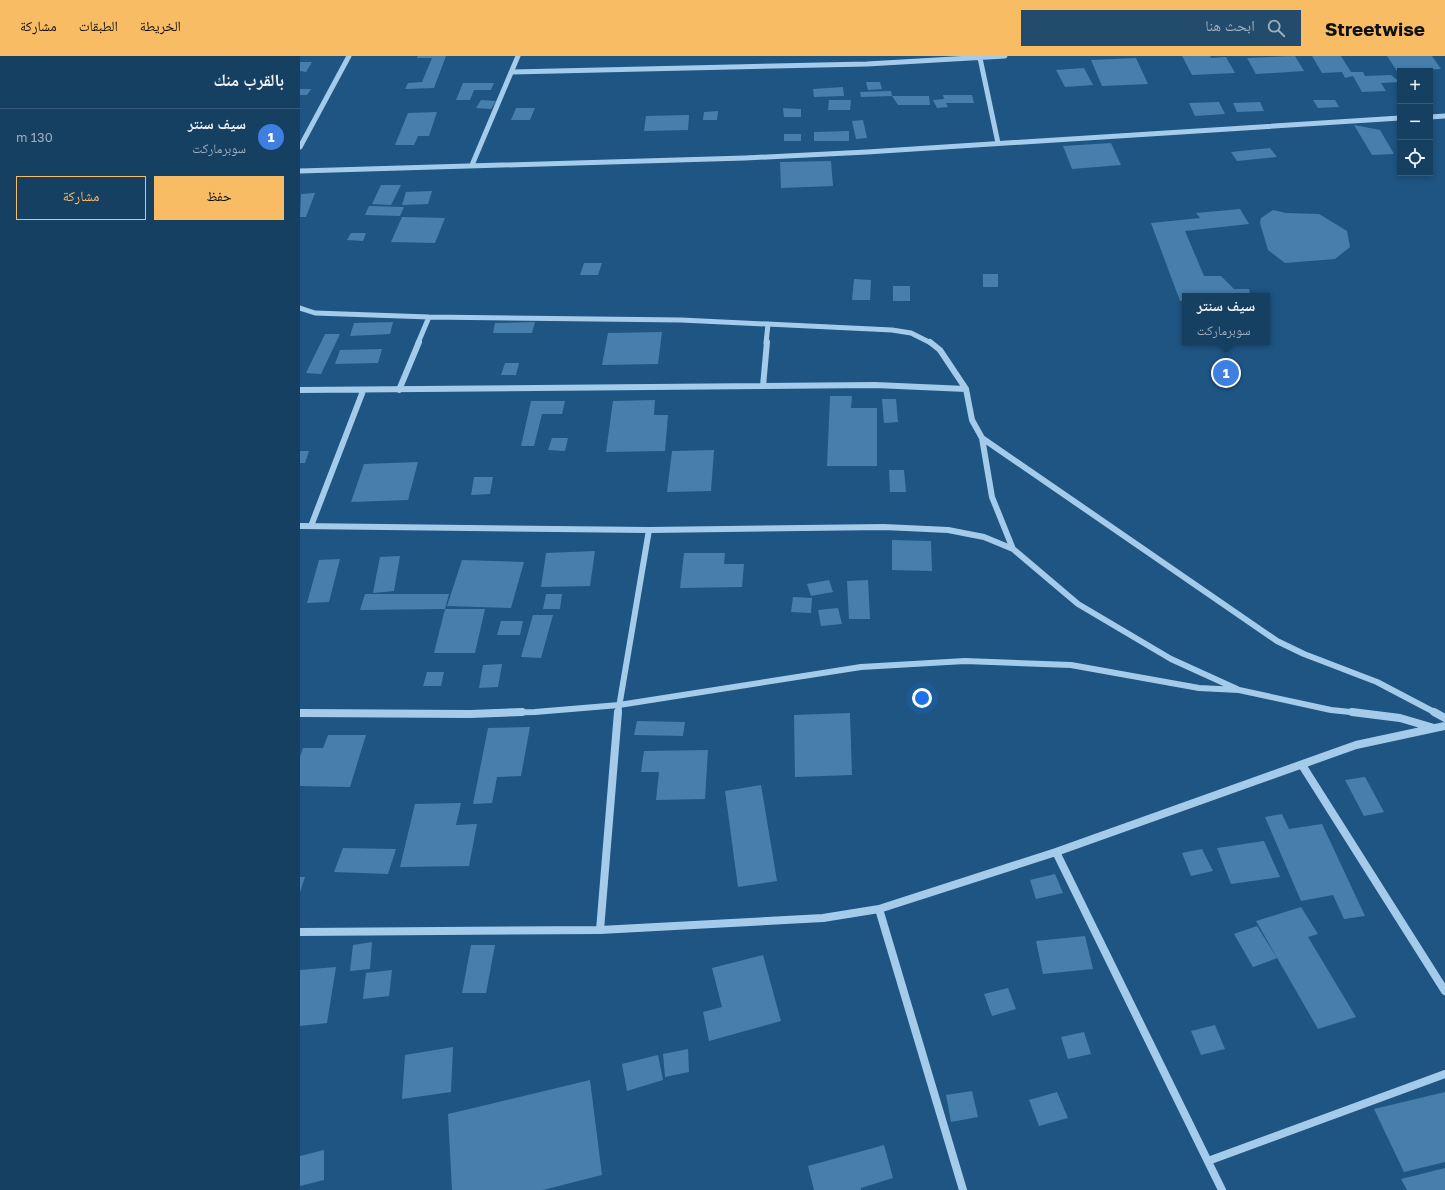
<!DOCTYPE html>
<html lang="ar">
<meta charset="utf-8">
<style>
:root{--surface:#164062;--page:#234b6b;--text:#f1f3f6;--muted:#9eafbe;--line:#355977;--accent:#f8bd64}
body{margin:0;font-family:"Golos Text","Noto Naskh Arabic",sans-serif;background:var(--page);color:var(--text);direction:rtl}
.controls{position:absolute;right:12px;top:12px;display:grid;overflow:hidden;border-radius:0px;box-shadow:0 2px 6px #0003}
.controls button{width:36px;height:36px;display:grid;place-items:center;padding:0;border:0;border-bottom:1px solid var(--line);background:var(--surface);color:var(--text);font:20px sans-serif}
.you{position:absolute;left:622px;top:642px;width:14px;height:14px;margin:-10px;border:3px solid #fff;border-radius:50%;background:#1a73e8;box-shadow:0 0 0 6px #1a73e833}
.badge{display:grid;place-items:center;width:26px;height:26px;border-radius:50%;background:var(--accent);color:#fff;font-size:13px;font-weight:700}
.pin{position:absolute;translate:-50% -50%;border:2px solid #fff;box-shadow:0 1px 4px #0006}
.popup{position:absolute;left:882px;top:237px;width:88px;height:52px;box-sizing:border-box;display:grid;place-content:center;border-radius:0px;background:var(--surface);filter:drop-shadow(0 1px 3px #0005);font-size:13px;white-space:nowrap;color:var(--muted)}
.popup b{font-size:15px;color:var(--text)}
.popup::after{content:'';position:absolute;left:50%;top:100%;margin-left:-8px;border:8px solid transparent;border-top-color:var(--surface)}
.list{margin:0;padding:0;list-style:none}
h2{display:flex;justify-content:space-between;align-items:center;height:52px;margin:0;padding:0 16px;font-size:17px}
h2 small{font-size:13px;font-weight:400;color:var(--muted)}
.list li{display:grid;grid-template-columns:26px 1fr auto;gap:12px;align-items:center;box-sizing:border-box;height:56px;padding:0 16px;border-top:1px solid var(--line)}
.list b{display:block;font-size:15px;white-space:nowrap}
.list p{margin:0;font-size:13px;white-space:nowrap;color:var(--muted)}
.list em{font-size:13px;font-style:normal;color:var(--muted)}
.actions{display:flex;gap:8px;padding:12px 16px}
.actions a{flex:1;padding:9px 0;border:1px solid var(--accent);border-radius:0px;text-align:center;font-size:14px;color:var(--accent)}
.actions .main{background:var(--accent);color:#111}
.icon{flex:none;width:22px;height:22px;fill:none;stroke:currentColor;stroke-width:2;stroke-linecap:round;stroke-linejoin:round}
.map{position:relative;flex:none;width:1145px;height:1134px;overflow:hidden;direction:ltr}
header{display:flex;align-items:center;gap:24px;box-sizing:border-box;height:56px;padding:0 20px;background:var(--accent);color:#111}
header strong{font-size:19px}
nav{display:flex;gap:22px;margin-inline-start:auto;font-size:14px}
.search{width:280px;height:36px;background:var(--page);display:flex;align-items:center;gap:10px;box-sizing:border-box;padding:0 14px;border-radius:0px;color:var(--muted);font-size:15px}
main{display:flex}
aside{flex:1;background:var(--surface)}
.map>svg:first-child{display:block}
.building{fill:#467fac}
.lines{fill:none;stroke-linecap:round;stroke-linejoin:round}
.minor-far2{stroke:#a5cbea;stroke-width:5}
.minor-far1{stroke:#a5cbea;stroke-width:6}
.minor{stroke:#a5cbea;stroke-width:8}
</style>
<header>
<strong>Streetwise</strong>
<div class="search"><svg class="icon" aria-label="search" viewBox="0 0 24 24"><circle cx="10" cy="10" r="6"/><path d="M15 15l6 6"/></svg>ابحث هنا</div>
<nav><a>الخريطة</a><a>الطبقات</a><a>مشاركة</a></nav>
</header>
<main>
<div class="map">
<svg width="1145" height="1134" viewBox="0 0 1145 1134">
<rect width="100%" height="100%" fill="#1e5583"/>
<path class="building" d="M 118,0 L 146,0 L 134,32 L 105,33 L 108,27 L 122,26 L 132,2 L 117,2 Z
M 882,0 L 910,0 L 911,2 L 926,1 L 935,17 L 892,19 Z
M 995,0 L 1004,15 L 956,18 L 947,2 Z
M 1012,0 L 1041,0 L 1051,16 L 1063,16 L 1065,20 L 1091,19 L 1100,26 L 1081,27 L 1086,35 L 1062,36 L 1053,20 L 1045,22 L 1042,16 L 1022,17 Z
M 1087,0 L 1132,0 L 1141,13 L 1097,15 Z
M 836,2 L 848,28 L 802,30 L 791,4 Z
M 0,6 L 12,6 L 6,16 L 0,15 Z
M 784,12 L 793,29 L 765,31 L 756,14 Z
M 566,26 L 580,26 L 582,33 L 568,34 Z
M 163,27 L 194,27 L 191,34 L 174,34 L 170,44 L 156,44 Z
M 543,31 L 544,40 L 514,41 L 513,33 Z
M 0,33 L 11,33 L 7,39 L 0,39 Z
M 591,35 L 592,40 L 561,41 L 560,36 Z
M 643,39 L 672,39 L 674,47 L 646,47 L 648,51 L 637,52 L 633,44 L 644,43 Z
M 592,40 L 629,40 L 630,49 L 598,49 Z
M 181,44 L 196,45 L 191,53 L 176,52 Z
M 529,44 L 551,44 L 550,54 L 528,54 Z
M 1013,44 L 1035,44 L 1039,51 L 1018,52 Z
M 919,46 L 925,58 L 895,60 L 889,47 Z
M 960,46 L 964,55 L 937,56 L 933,47 Z
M 216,52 L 235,52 L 230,64 L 211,64 Z
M 483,52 L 501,53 L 501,61 L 484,61 Z
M 418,55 L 417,64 L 403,64 L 404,56 Z
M 137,56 L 129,80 L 118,80 L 114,89 L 95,89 L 108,57 Z
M 389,59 L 388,74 L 344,75 L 346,60 Z
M 563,64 L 567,82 L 556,83 L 552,65 Z
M 1054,69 L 1080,74 L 1094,98 L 1072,99 Z
M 549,75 L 549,85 L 514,85 L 514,76 Z
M 484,78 L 501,78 L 501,85 L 484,85 Z
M 811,87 L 821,109 L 772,113 L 763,90 Z
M 970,92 L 977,101 L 937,105 L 931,96 Z
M 531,105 L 533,130 L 481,132 L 480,106 Z
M 81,129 L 101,129 L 91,149 L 72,148 Z
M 132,135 L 128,148 L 102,149 L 106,136 Z
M 15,137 L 6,161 L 0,161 L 1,138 Z
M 69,150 L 104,151 L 100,160 L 65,159 Z
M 940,153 L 949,168 L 885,175 L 904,220 L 921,220 L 934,233 L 949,233 L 950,240 L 885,240 L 885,245 L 880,245 L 851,167 L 900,162 L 896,157 Z
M 973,154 L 986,157 L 1019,158 L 1047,175 L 1050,191 L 1035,203 L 985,207 L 968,194 L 960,167 L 961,162 Z
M 102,161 L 145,162 L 135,187 L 91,186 Z
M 51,177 L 66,177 L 63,185 L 47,184 Z
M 284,207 L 302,207 L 298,219 L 280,219 Z
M 683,218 L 698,218 L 698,231 L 683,231 Z
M 554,223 L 571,224 L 570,244 L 552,244 Z
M 593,230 L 610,230 L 610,245 L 593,245 Z
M 93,266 L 90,278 L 50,280 L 54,267 Z
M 235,266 L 232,277 L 193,277 L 195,267 Z
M 362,276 L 358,308 L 302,309 L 308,277 Z
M 25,278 L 40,278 L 21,318 L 6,317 Z
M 82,293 L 78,307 L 35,308 L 40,294 Z
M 205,307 L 219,307 L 216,319 L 201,319 Z
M 530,340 L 552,340 L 551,352 L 577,352 L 577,410 L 527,410 Z
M 582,343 L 596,343 L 598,366 L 584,367 Z
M 355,344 L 354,359 L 368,359 L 365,395 L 306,396 L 313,345 Z
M 231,345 L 265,345 L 262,358 L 242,358 L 234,390 L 221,390 Z
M 252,382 L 268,382 L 265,395 L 248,394 Z
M 414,394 L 411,435 L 367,436 L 372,395 Z
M 0,395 L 9,395 L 5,407 L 0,407 Z
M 118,406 L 108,444 L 51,446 L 64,408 Z
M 589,414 L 604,414 L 606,436 L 590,436 Z
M 174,421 L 193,421 L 190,438 L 171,439 Z
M 592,484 L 631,485 L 632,515 L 592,514 Z
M 295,495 L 290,530 L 241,531 L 246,497 Z
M 384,497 L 425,497 L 424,508 L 444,508 L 442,531 L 380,532 Z
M 100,500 L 94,535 L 73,537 L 80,501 Z
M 40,503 L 29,546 L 7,547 L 19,504 Z
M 162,504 L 224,506 L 211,552 L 147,550 Z
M 529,524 L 533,536 L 511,540 L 507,528 Z
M 568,524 L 570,563 L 549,563 L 547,525 Z
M 65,538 L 149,538 L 145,553 L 60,554 Z
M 246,538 L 262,538 L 260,553 L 243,553 Z
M 493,541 L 512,542 L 511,557 L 491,556 Z
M 538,552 L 542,568 L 521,570 L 518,554 Z
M 145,553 L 185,553 L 175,597 L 134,597 Z
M 233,559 L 253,559 L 241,602 L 221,601 Z
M 201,565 L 223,565 L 220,579 L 197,579 Z
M 202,608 L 198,631 L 179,632 L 183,609 Z
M 127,616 L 144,616 L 141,630 L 123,630 Z
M 550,657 L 552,719 L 495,721 L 494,659 Z
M 337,665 L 385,666 L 383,680 L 334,679 Z
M 230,671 L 221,720 L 197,721 L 192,747 L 173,748 L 188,672 Z
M 28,679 L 66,679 L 50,731 L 0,730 L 0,701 L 3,692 L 23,692 Z
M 408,694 L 405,743 L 356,744 L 359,716 L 341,716 L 344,695 Z
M 1065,721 L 1084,756 L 1064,760 L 1045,724 Z
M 461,729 L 477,825 L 438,831 L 425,735 Z
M 161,747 L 156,769 L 177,768 L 169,810 L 100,811 L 115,748 Z
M 982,758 L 989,773 L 1022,768 L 1065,860 L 1044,863 L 1033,839 L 1001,845 L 965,761 Z
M 964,785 L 980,821 L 931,828 L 917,792 Z
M 43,792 L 96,793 L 88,818 L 34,816 Z
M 902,793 L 913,815 L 891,820 L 882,797 Z
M 755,818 L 763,837 L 736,843 L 730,824 Z
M 0,821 L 5,821 L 0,836 Z
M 1001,851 L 1018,878 L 1008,881 L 1056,961 L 1018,973 L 956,865 Z
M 957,870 L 977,902 L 953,911 L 934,878 Z
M 785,880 L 793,913 L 743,918 L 736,885 Z
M 72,886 L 70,913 L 50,915 L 53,889 Z
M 171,889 L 195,889 L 186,937 L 162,937 Z
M 463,899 L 481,965 L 409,985 L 403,956 L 422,951 L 412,912 Z
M 36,911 L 27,967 L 0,970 L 0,914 Z
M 92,914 L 89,940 L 63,943 L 66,917 Z
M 708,932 L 716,953 L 692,960 L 684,938 Z
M 915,969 L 925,993 L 901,999 L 891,975 Z
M 784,976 L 791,998 L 768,1003 L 761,981 Z
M 153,991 L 151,1036 L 102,1043 L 105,999 Z
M 388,993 L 389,1016 L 365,1021 L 363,998 Z
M 358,999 L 363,1024 L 327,1035 L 322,1008 Z
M 290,1024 L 302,1119 L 243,1134 L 152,1134 L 148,1058 Z
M 672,1035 L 678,1061 L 651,1066 L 646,1039 Z
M 757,1036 L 768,1062 L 739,1070 L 729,1044 Z
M 1145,1036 L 1145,1106 L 1104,1116 L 1074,1053 Z
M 584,1089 L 593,1122 L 561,1132 L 561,1134 L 514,1134 L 508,1110 Z
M 24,1094 L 24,1124 L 0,1130 L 0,1100 Z
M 1145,1112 L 1145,1134 L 1107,1134 L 1101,1123 Z"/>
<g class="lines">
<path class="minor-far2" d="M 680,2 L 698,87
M 212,16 L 567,8 L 705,0
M 1130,61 L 1145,60
M 0,91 L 49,0
M 172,109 L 218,0
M 0,115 L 445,102 L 567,96 L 1100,62
M 0,252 L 15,257 L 129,261 L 381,264 L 592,274 L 611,277 L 631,287
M 118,287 L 129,261
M 466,287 L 468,268"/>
<path class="minor-far1" d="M 630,286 L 640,294 L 666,333 L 672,364 L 682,382 L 977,585 L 1004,598 L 1077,626 L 1136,657
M 463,330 L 467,286
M 0,334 L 575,329 L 666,333
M 99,334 L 119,286
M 682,382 L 692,441 L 713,493
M 0,470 L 349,474 L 584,471 L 648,474 L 684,481 L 713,493 L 778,548 L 871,603 L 937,633
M 11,470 L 63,335
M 0,657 L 69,657
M 189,657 L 235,656 L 319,649 L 561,611 L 665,605 L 771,609 L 899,632 L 939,634 L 1031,654 L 1060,657
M 318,657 L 349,474"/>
<path class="minor" d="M 1052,656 L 1100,662 L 1134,672
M 1134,656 L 1145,662
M 0,657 L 170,658 L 222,656
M 1002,709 L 1145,935
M 756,796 L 922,1134
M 579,853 L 663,1134
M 300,874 L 318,656
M 0,876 L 300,874 L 523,862 L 579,853 L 756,796 L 1056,689 L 1145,670
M 908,1105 L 1145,1018"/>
</g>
</svg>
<div class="controls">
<button>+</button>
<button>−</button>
<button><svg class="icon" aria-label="locate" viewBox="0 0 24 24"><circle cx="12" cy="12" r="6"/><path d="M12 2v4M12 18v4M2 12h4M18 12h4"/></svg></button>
</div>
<div class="you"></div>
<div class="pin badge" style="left:926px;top:317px;background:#3f7fe0">1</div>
<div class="popup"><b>سيف سنتر</b>سوبرماركت</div>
</div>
<aside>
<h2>بالقرب منك<small></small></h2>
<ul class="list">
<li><span class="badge" style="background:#3f7fe0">1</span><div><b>سيف سنتر</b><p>سوبرماركت</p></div><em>130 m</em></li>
</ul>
<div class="actions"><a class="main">حفظ</a><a>مشاركة</a></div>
</aside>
</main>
